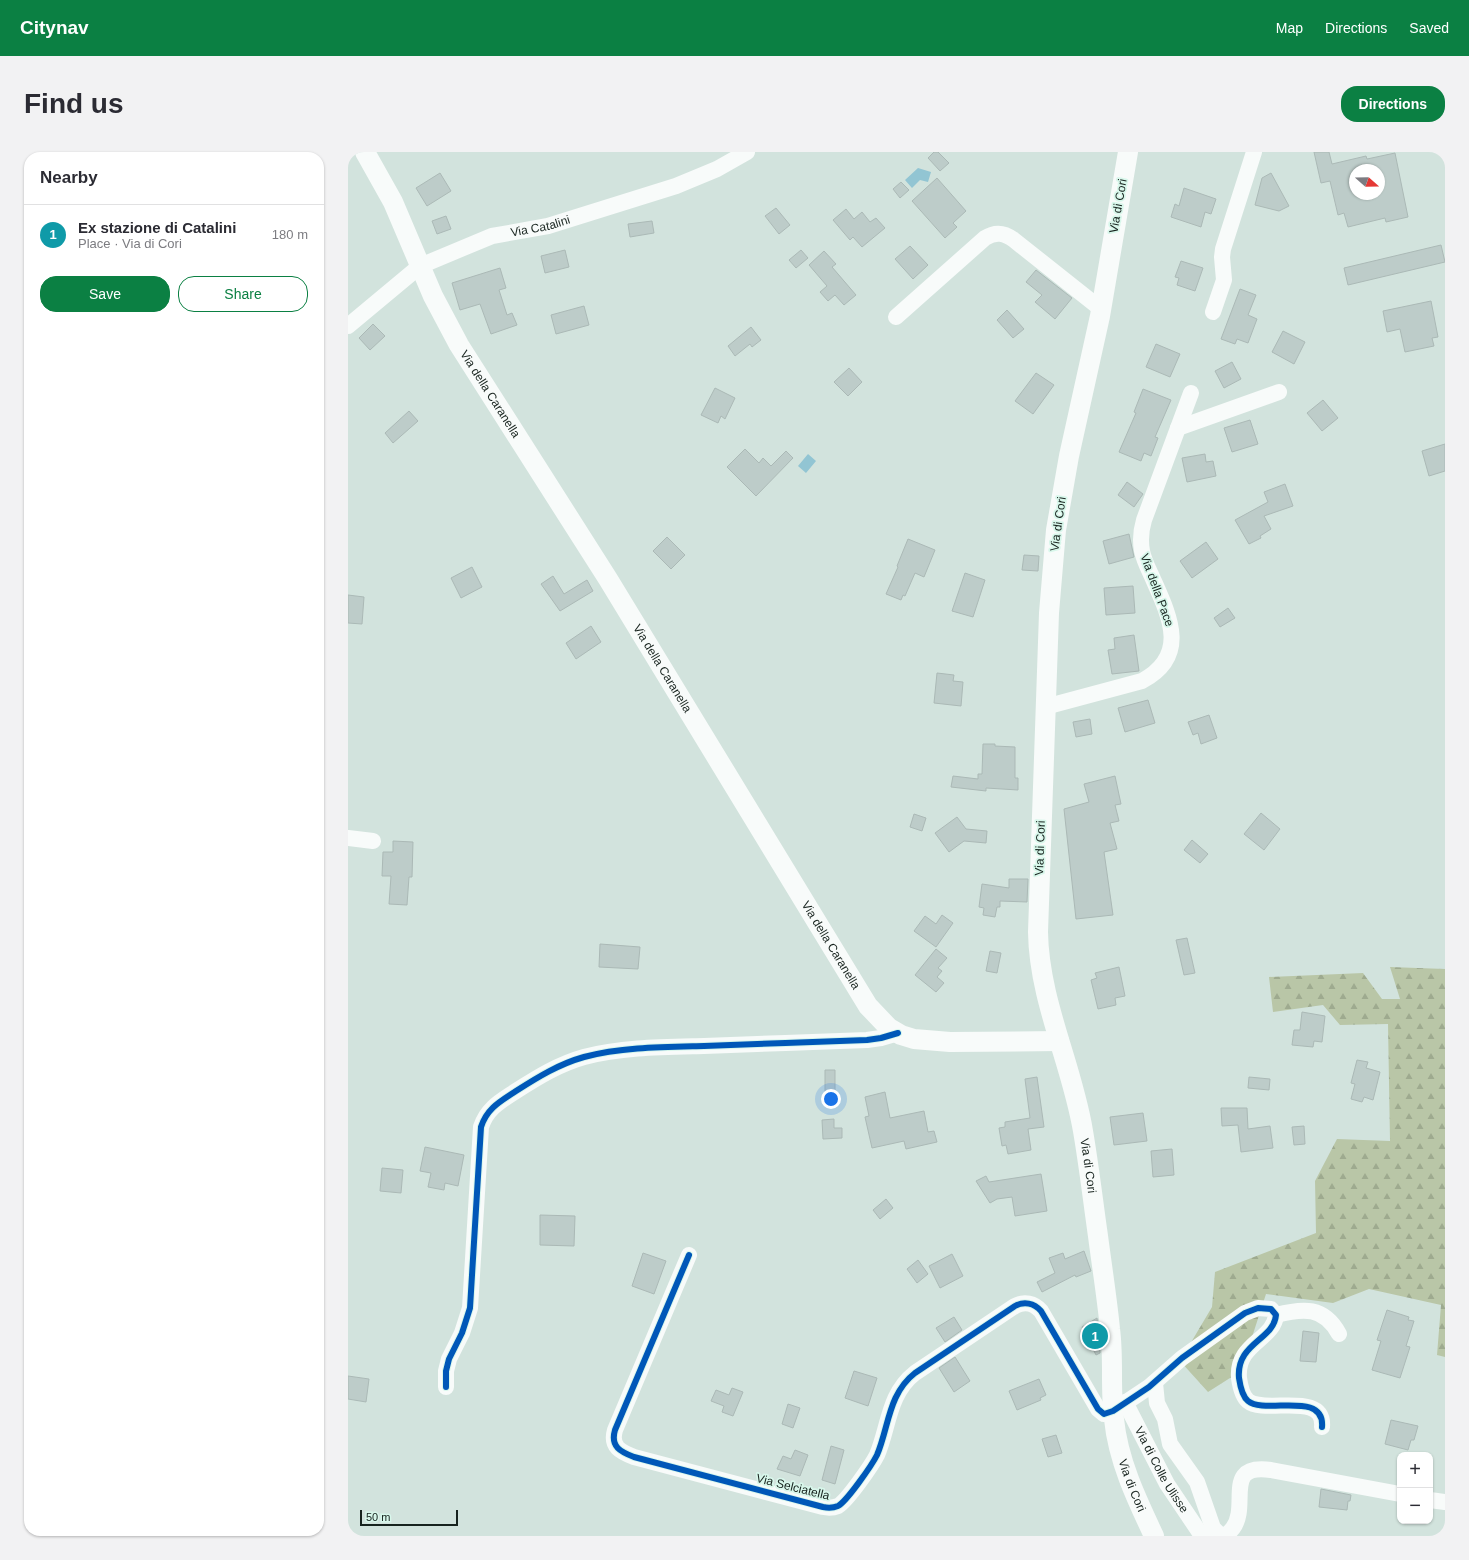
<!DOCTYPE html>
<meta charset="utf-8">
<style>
:root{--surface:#fff;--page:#f2f2f3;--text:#2b2b33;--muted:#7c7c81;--line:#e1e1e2;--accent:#0b8043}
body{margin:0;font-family:Helvetica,sans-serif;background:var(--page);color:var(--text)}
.controls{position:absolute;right:12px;bottom:12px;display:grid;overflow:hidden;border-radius:8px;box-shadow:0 1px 3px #0004}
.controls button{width:36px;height:36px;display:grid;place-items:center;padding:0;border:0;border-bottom:1px solid var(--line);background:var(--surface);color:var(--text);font:20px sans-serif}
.compass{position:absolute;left:1001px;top:12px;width:36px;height:36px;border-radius:50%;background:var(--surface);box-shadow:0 1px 3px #0004;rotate:110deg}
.scale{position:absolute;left:12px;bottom:10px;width:98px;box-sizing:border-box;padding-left:4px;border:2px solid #17231e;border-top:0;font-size:11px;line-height:14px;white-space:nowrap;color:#17231e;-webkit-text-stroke:3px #d8f7eb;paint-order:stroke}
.you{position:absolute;left:483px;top:947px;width:14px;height:14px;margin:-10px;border:3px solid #fff;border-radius:50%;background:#1a73e8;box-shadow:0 0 0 6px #1a73e833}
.badge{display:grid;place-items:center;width:26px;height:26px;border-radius:50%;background:var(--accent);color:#fff;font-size:13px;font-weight:700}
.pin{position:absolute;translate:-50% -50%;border:2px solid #fff;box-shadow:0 1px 4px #0006}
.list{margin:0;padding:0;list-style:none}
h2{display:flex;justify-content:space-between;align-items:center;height:52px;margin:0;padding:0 16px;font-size:17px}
h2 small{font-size:13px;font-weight:400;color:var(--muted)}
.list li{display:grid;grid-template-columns:26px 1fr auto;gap:12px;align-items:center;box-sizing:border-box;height:60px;padding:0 16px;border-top:1px solid var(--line)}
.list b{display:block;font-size:15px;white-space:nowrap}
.list p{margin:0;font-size:13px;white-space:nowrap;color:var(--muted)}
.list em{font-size:13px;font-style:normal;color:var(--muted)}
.actions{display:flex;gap:8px;padding:12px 16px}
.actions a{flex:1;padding:9px 0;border:1px solid var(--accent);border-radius:16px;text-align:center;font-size:14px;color:var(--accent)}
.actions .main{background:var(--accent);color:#fff}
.map{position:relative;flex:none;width:1097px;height:1384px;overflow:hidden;border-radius:16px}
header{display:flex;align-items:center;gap:24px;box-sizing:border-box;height:56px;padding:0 20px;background:var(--accent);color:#fff}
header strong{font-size:19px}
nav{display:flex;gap:22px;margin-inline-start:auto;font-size:14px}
.intro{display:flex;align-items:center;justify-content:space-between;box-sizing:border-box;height:96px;padding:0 24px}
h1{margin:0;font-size:28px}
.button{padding:10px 18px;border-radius:16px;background:var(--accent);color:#fff;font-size:14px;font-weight:700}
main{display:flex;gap:24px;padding:0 24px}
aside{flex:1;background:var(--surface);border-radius:16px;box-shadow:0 1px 3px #0004}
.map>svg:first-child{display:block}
.forest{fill:url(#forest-firs)}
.water{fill:#92c5d3}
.building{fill:#bdccc9;stroke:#abb9b6;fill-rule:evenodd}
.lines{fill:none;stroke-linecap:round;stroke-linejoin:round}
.minor{stroke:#f8fbfa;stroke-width:16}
.major{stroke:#f8fbfa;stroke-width:20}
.cycleway-casing{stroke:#d8f7eb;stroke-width:8}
.cycleway{stroke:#0057b8;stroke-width:6}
.labels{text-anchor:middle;stroke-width:3.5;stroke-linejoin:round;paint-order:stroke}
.street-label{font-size:12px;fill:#17231e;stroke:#d8f7eb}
</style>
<header>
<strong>Citynav</strong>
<nav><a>Map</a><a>Directions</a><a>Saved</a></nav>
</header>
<div class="intro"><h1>Find us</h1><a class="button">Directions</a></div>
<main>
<aside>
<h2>Nearby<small></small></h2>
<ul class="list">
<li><span class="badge" style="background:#0f9aa8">1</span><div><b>Ex stazione di Catalini</b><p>Place · Via di Cori</p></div><em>180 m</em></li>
</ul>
<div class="actions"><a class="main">Save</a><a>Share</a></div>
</aside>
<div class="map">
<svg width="1097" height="1384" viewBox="0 0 1097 1384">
<defs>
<pattern id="forest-firs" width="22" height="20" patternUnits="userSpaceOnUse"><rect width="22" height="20" fill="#b9c6a7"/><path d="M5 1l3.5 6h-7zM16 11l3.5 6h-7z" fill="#9eaa8f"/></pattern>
</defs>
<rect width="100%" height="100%" fill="#d2e3dd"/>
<path class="forest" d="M 1042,815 L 1097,817 L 1097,1205 L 1089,1203 L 1093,1153 L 1021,1137 L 985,1151 L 918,1142 L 893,1219 L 860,1240 L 832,1209 L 864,1155 L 867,1120 L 968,1081 L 967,1029 L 989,987 L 1042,989 L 1040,872 L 992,873 L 975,853 L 925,860 L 921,825 L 1015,821 L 1034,847 L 1052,847 Z"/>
<path class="water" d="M 570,16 L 583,20 L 580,30 L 572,28 L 564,36 L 557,28 Z
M 460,302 L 468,309 L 458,321 L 450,314 Z"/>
<path class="building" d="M 586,0 L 590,0 L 601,11 L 592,19 L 580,6 Z
M 966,0 L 981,0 L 984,12 L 1018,4 L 1019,7 L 1047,1 L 1060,65 L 1038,70 L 1037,66 L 1000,75 L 996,61 L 990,63 L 982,29 L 973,31 ZM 1007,18 L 1031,18 L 1031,42 L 1007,42 Z
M 92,21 L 103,39 L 79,54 L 68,36 Z
M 923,21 L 941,54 L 931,59 L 907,53 L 914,26 Z
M 589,26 L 618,59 L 605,71 L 609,75 L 597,86 L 564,49 Z
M 553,30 L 561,38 L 552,46 L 545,37 Z
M 836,36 L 868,47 L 863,62 L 857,60 L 853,75 L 823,65 L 827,52 L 831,54 Z
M 428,56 L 442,73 L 431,82 L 417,64 Z
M 498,57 L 506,67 L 514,60 L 522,70 L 528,66 L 537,76 L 514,95 L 505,85 L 502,88 L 485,68 Z
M 98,64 L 103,77 L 89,82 L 84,69 Z
M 304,69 L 306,81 L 282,85 L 280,72 Z
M 1093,93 L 1097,110 L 1000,133 L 996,116 Z
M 562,94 L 580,113 L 565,127 L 547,107 Z
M 217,98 L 221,115 L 197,121 L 193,104 Z
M 453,98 L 460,106 L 448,116 L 441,108 Z
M 476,99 L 488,112 L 484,115 L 508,143 L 496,153 L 487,143 L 480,149 L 472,140 L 479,134 L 461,113 Z
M 833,109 L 855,116 L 847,139 L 829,133 L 831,126 L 827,125 Z
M 152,116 L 158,136 L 151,138 L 159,163 L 164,161 L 169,173 L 143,182 L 132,152 L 112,158 L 104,131 Z
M 688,118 L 724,146 L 707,167 L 687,150 L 694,143 L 678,130 Z
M 892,137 L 908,143 L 900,163 L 909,167 L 900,191 L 889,187 L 887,192 L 873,187 Z
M 1083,149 L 1090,185 L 1084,186 L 1086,194 L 1057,200 L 1052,177 L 1039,180 L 1035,159 Z
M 236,154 L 241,173 L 208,182 L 203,163 Z
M 659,158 L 676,177 L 665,186 L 649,168 Z
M 25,172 L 37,184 L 22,198 L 11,186 Z
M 403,175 L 413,188 L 404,195 L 402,192 L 387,204 L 380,194 Z
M 935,179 L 957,190 L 946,212 L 924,200 Z
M 808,192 L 832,202 L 822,225 L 798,215 Z
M 884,210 L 893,227 L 876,236 L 867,219 Z
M 501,216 L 514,230 L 500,244 L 486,230 Z
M 688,221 L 706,233 L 685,262 L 667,249 Z
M 367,236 L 387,246 L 377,267 L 373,264 L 370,271 L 353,263 Z
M 795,237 L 823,248 L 807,285 L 810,286 L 803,304 L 796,301 L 793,309 L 771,300 L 788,261 L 786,260 Z
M 975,248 L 990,266 L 974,279 L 959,261 Z
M 61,259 L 70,269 L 45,291 L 37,281 Z
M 902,268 L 910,292 L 884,300 L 876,276 Z
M 1097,292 L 1097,319 L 1081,324 L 1074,299 Z
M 397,297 L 411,311 L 415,306 L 423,314 L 438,299 L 445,306 L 408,344 L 379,315 Z
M 857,302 L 858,310 L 865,309 L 868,324 L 839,330 L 834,306 Z
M 779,330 L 795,342 L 786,355 L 770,343 Z
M 937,332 L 945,354 L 916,364 L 923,377 L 912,384 L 913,386 L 901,392 L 887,368 L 920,350 L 916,340 Z
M 781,382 L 786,405 L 761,412 L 755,389 Z
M 319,385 L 337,403 L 323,417 L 305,399 Z
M 560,387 L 587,398 L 576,425 L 567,421 L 557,444 L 555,443 L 553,448 L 538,442 L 550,415 L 549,414 Z
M 858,390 L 870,407 L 844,426 L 832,409 Z
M 676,403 L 691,404 L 690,419 L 674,418 Z
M 124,415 L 134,435 L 113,446 L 103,426 Z
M 617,421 L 637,428 L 625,465 L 604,459 Z
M 205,424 L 216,442 L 239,428 L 245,439 L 212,459 L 193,432 Z
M 785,434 L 787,461 L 758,463 L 756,436 Z
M 0,443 L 16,445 L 14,472 L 0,471 Z
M 880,456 L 887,466 L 872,475 L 866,466 Z
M 243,474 L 253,490 L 228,507 L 218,491 Z
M 786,483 L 791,519 L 764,522 L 760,498 L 767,497 L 766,486 Z
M 589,521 L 606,523 L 605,529 L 615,530 L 613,554 L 586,551 Z
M 800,548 L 807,571 L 777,580 L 770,556 Z
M 861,563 L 869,586 L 853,592 L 850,581 L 845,583 L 840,570 Z
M 742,567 L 744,582 L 728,585 L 725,570 Z
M 635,592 L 647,592 L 647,594 L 667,595 L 667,626 L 670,626 L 670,638 L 638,636 L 638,639 L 603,635 L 605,624 L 630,627 L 630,622 L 634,622 Z
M 767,624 L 773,652 L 767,653 L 771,669 L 762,671 L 769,697 L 756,700 L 765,763 L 728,767 L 716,657 L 741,650 L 736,632 Z
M 913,661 L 932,677 L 916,698 L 896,682 Z
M 566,662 L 578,666 L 574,679 L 562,675 Z
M 609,665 L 618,677 L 639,679 L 638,691 L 616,689 L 601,700 L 587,681 Z
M 844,688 L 860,702 L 852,711 L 836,698 Z
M 45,689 L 65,690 L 64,725 L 61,725 L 59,753 L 41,752 L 43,724 L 34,724 L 35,700 L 45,700 Z
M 661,727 L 680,727 L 679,750 L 652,749 L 652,755 L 649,755 L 647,765 L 635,763 L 636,756 L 631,755 L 634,732 L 661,736 Z
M 594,763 L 605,771 L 588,795 L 566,779 L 577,764 L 588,772 Z
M 839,786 L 847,821 L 836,823 L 828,788 Z
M 252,792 L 292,795 L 290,817 L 251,815 Z
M 588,797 L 599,806 L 590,816 L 594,819 L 589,825 L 596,831 L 588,840 L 567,823 Z
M 642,799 L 653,801 L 649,821 L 638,819 Z
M 771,815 L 777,844 L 767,846 L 768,853 L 750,857 L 743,828 L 749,826 L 747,821 Z
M 954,860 L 977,864 L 974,890 L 966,889 L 965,895 L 944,893 L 946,878 L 952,878 Z
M 1009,908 L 1020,910 L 1018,916 L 1032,920 L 1025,948 L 1016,945 L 1014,950 L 1003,947 L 1007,932 L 1003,931 Z
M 477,918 L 487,918 L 487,952 L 477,952 Z
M 689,925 L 696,975 L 680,977 L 683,998 L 660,1002 L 658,993 L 654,994 L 651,976 L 657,975 L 657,970 L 682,966 L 677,927 Z
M 901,925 L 922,927 L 921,938 L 900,936 Z
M 537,940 L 542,966 L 576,959 L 580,980 L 586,979 L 589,990 L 558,997 L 556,989 L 524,996 L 517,965 L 521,964 L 517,945 Z
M 873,956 L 899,956 L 900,977 L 922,974 L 925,996 L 893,1000 L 890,973 L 874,974 Z
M 795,961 L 799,989 L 766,993 L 762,965 Z
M 486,967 L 486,976 L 494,976 L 494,986 L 475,987 L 474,968 Z
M 956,974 L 957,992 L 946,993 L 944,975 Z
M 77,995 L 116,1003 L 110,1034 L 97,1031 L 96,1038 L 80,1035 L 83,1021 L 72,1019 Z
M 824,997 L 826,1023 L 805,1025 L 803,999 Z
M 34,1016 L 55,1018 L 53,1041 L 32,1039 Z
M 693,1022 L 699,1059 L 667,1064 L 664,1045 L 649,1047 L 642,1051 L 628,1029 L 638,1024 L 641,1030 Z
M 538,1047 L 545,1056 L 532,1067 L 525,1058 Z
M 192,1063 L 227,1064 L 226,1094 L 192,1093 Z
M 736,1099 L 743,1119 L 728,1125 L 727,1123 L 694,1140 L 689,1130 L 707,1121 L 701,1106 L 715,1101 L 717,1107 Z
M 295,1101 L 318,1109 L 306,1142 L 284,1134 Z
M 604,1102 L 615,1124 L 592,1136 L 581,1114 Z
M 570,1108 L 580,1122 L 569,1131 L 559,1117 Z
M 1039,1158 L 1061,1165 L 1060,1168 L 1066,1169 L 1058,1194 L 1062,1195 L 1052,1226 L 1024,1218 L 1033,1189 L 1029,1188 Z
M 606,1165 L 614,1178 L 597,1190 L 588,1176 Z
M 749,1166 L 752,1201 L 748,1203 L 734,1175 Z
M 955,1179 L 971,1181 L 968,1210 L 952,1209 Z
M 607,1205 L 622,1229 L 606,1240 L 591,1216 Z
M 506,1219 L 529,1226 L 520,1254 L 497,1246 Z
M 0,1224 L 21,1227 L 18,1250 L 0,1247 Z
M 691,1227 L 698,1243 L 692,1246 L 693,1248 L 669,1258 L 661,1239 Z
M 384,1236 L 395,1240 L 385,1264 L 374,1260 L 376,1254 L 363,1249 L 368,1238 L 381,1243 Z
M 440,1252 L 452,1256 L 445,1276 L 434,1272 Z
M 1043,1268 L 1070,1274 L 1066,1288 L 1063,1288 L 1060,1298 L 1037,1292 Z
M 708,1283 L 714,1301 L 700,1305 L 694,1287 Z
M 483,1294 L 496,1298 L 487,1332 L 474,1328 Z
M 447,1298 L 460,1303 L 452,1324 L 429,1317 L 435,1304 L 443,1307 Z
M 973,1337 L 1003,1343 L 1002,1349 L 1000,1349 L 999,1358 L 971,1355 Z"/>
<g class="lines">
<g class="minor">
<path d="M 865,160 L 876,128 L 874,105 L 875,97 L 906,0"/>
<path d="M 548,165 L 637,86 C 648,79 657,81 666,88 L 753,157"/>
<path id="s1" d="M 0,174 L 72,114 L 144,84 L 200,74 L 328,34 L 369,17 L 399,0"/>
<path d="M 830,276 L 843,241"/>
<path d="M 697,555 L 794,529 C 841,504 822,465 805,427 C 801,418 796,409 794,399 C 792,388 793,378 796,368 L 830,276 L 931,240"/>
<path d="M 0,686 L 25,689"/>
<path d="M 341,1103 L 267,1278 C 262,1295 273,1300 286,1305 L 475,1355 C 480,1356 485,1356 490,1354 C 499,1349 524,1313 529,1303 C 541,1275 540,1242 567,1221 L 667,1154 C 676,1149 686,1151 693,1159 L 750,1257 L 756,1262 L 765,1259 L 801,1235 L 834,1206 L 897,1161 L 910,1156 L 923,1157 L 928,1163 C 926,1188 888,1191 891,1226 C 892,1233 894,1244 900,1249 C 917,1263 977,1238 974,1275"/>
<path d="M 928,1163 C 955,1156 976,1154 991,1182"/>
<path d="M 807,1231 L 809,1251 L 817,1267 L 822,1292 L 849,1330 L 865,1376 L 872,1383 C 878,1384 881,1381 885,1376 C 902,1353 874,1311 923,1318 L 1052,1342"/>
<path d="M 98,1235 L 98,1219 L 101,1207 L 114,1181 L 122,1156 L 133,975 C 139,956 153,949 168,939 C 190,925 211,912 236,905 C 274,895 316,895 356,894 C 410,892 465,890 519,888 L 533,886 L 550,881"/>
<path id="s2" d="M 777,1250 L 819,1332 L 854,1384"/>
<path d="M 1082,1348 L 1097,1350"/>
</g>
<g class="major">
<path id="s3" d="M 17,0 L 45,50 L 85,144 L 111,193 L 260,427 L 520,854 L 541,876 L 553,883 L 566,887 L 602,890 L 711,889"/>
<path id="s4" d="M 780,0 L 752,164 L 721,304 L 708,378 L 701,461 L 690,780 C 691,849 724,912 735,979 C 741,1014 745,1049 750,1084 C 754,1115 759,1146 762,1177 C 766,1207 762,1237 766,1267 C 770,1308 788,1346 806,1384"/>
</g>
<defs>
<path id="cycleway" d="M 341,1103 L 267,1278 C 262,1295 273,1300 286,1305 L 475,1355 C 480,1356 485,1356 490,1354 C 499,1349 524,1313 529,1303 C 541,1275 540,1242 567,1221 L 667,1154 C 676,1149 686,1151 693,1159 L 750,1257 L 756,1262 L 765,1259 L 801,1235 L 834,1206 L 897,1161 L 910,1156 L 923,1157 L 928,1163 C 926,1188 888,1191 891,1226 C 892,1233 894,1244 900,1249 C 917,1263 977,1238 974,1275
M 98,1235 L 98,1219 L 101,1207 L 114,1181 L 122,1156 L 133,975 C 139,956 153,949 168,939 C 190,925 211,912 236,905 C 274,895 316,895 356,894 C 410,892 465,890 519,888 L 533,886 L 550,881"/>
</defs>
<use href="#cycleway" class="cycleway-casing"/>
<use href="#cycleway" class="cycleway"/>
</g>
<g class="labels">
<g class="street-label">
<text transform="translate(770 54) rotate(-80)" y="4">Via di Cori</text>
<text dy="4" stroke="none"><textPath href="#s1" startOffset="221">Via Catalini</textPath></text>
<text dy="4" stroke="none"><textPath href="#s3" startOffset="273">Via della Caranella</textPath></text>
<text transform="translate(710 372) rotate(-82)" y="4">Via di Cori</text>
<text transform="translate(809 438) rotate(70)" y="4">Via della Pace</text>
<text dy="4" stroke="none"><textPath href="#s3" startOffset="597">Via della Caranella</textPath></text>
<text transform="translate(692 696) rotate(-88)" y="4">Via di Cori</text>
<text dy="4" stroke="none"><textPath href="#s3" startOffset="921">Via della Caranella</textPath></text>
<text dy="4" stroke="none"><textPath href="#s4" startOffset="1027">Via di Cori</textPath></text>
<text dy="4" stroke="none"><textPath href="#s2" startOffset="77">Via di Colle Ulisse</textPath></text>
<text dy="4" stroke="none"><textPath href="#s4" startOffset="1351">Via di Cori</textPath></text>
<text transform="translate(445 1335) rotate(14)" y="4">Via Selciatella</text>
</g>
</g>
</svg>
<div class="controls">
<button>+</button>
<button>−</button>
</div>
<svg class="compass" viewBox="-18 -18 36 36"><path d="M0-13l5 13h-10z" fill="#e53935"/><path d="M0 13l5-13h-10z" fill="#7c7c81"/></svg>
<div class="scale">50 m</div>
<div class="you"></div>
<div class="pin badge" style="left:747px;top:1184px;background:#0f9aa8">1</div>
</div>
</main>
